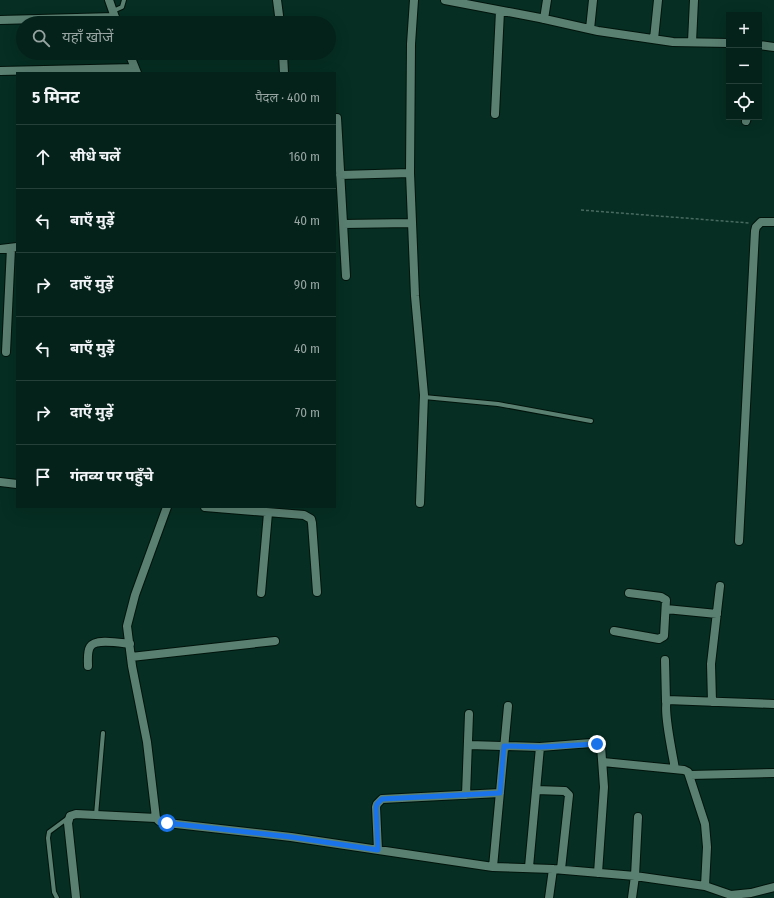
<!DOCTYPE html>
<html lang="hi">
<meta charset="utf-8">
<style>
:root{--surface:#04221a;--page:#0d2a23;--text:#f1f3f6;--muted:#97a4a2;--line:#253f39}
body{margin:0;font-family:"Fira Sans Condensed","Noto Sans Devanagari",sans-serif;background:var(--page);color:var(--text)}
.controls{position:absolute;right:12px;top:12px;display:grid;overflow:hidden;border-radius:0px;box-shadow:0 4px 16px #0002}
.controls button{width:36px;height:36px;display:grid;place-items:center;padding:0;border:0;border-bottom:1px solid var(--line);background:var(--surface);color:var(--text);font:20px sans-serif}
.stop{position:absolute;width:12px;height:12px;margin:-9px;border:3px solid #1a73e8;border-radius:50%;background:#fff}
.stop.end{background:#1a73e8;border-color:#fff;box-shadow:0 1px 4px #0008}
.list{margin:0;padding:0;list-style:none}
h2{display:flex;justify-content:space-between;align-items:center;height:52px;margin:0;padding:0 16px;font-size:17px}
h2 small{font-size:13px;font-weight:400;color:var(--muted)}
.list li{display:grid;grid-template-columns:26px 1fr auto;gap:12px;align-items:center;box-sizing:border-box;height:64px;padding:0 16px;border-top:1px solid var(--line)}
.list b{display:block;font-size:15px;white-space:nowrap}
.list em{font-size:13px;font-style:normal;color:var(--muted)}
.icon{flex:none;width:22px;height:22px;fill:none;stroke:currentColor;stroke-width:2;stroke-linecap:round;stroke-linejoin:round}
.map{position:relative;flex:none;width:774px;height:898px;overflow:hidden}
.search{position:absolute;background:var(--surface);box-shadow:0 4px 16px #0002;left:16px;top:16px;width:320px;height:44px;display:flex;align-items:center;gap:10px;box-sizing:border-box;padding:0 14px;border-radius:22px;color:var(--muted);font-size:15px}
.panel{position:absolute;background:var(--surface);box-shadow:0 4px 16px #0002;left:16px;top:72px;width:320px;height:436px;border-radius:0px}
.map>svg:first-child{display:block}
.lines{fill:none;stroke-linecap:round;stroke-linejoin:round}
.service-casing{stroke:#00140c;stroke-width:6}
.minor-casing{stroke:#00140c;stroke-width:10}
.path{stroke:#486a60;stroke-width:1.5;stroke-dasharray:3 2;stroke-linecap:butt}
.service{stroke:#5a8072;stroke-width:4}
.minor{stroke:#5a8072;stroke-width:8}
.route{stroke:#1a73e8;stroke-width:5}
</style>
<div class="map">
<svg width="774" height="898" viewBox="0 0 774 898">
<rect width="100%" height="100%" fill="#062e22"/>
<g class="lines">
<defs>
<path id="service" d="M 113,11 L 122,7 L 124,0
M 424,397 L 498,404 L 591,421
M 96,815 L 103,733
M 57,898 L 54,892 L 48,838 L 49,832 L 68,818"/>
<path id="minor" d="M 109,0 L 117,23
M 277,0 L 280,23
M 414,0 L 411,44 L 410,173 L 415,296 L 424,395 L 420,503
M 445,0 L 540,18 L 598,31 L 673,42 L 729,43
M 544,19 L 547,0
M 0,20 L 115,17
M 590,29 L 593,0
M 654,39 L 658,0
M 692,42 L 694,0
M 759,45 L 774,47
M 129,53 L 137,73
M 283,53 L 284,73
M 0,71 L 135,68
M 495,114 L 500,11
M 337,118 L 346,276
M 746,121 L 747,117
M 340,175 L 410,173
M 343,224 L 411,223
M 0,249 L 17,247
M 6,352 L 11,248
M 0,482 L 17,484
M 167,507 L 135,595 L 127,626 L 132,666 L 147,742 L 156,818 L 159,821 L 167,823 L 291,837 L 493,867 L 553,869 L 635,876 L 705,886 L 731,895 L 751,893 L 774,887
M 205,507 L 304,515 L 311,519 L 312,523 L 317,592
M 739,541 L 755,231 L 756,227 L 761,222 L 774,222
M 261,593 L 268,513
M 666,609 L 717,614
M 614,631 L 659,639 L 664,636 L 666,600 L 661,597 L 629,593
M 131,657 L 275,641
M 665,660 L 666,702
M 88,666 C 88,661 87,652 90,647 C 95,638 120,643 130,644
M 712,702 L 711,664 L 720,586
M 469,745 L 540,747 L 591,743 L 597,744 L 601,746 L 604,787 L 598,873
M 603,762 L 684,770 L 688,772 L 705,824 L 707,847 L 705,886
M 675,769 C 673,756 663,711 667,700 L 774,704
M 690,775 L 774,773
M 536,790 L 565,791 L 569,795 L 561,869
M 466,795 L 469,714
M 378,850 L 376,807 L 377,804 L 382,799 L 500,793
M 493,867 L 508,706
M 529,867 L 540,747
M 76,898 L 68,823 L 70,816 L 76,814 L 156,818
M 549,898 L 553,869
M 632,898 L 635,876 L 638,817"/>
</defs>
<use href="#service" class="service-casing"/>
<use href="#minor" class="minor-casing"/>
<path class="path" d="M 581,210 L 749,223"/>
<use href="#service" class="service"/>
<use href="#minor" class="minor"/>
</g>
<g class="lines">
<path class="route" d="M 167,823 L 291,837 L 378,850 L 376,808 L 377,804 L 382,799 L 500,793 L 504,746 L 540,747 L 597,744"/>
</g>
</svg>
<div class="controls">
<button>+</button>
<button>−</button>
<button><svg class="icon" aria-label="locate" viewBox="0 0 24 24"><circle cx="12" cy="12" r="6"/><path d="M12 2v4M12 18v4M2 12h4M18 12h4"/></svg></button>
</div>
<div class="stop" style="left:167px;top:823px"></div>
<div class="stop end" style="left:597px;top:744px"></div>
<div class="search"><svg class="icon" aria-label="search" viewBox="0 0 24 24"><circle cx="10" cy="10" r="6"/><path d="M15 15l6 6"/></svg>यहाँ खोजें</div>
<section class="panel">
<h2>5 मिनट<small>पैदल · 400 m</small></h2>
<ul class="list">
<li><svg class="icon" aria-label="ahead" viewBox="0 0 24 24"><path d="M12 20V5M6 11l6-6 6 6"/></svg><div><b>सीधे चलें</b></div><em>160 m</em></li>
<li><svg class="icon" aria-label="left" viewBox="0 0 24 24"><path d="M17 20v-9H6M10 6l-5 5 5 5"/></svg><div><b>बाएँ मुड़ें</b></div><em>40 m</em></li>
<li><svg class="icon" aria-label="right" viewBox="0 0 24 24"><path d="M7 20v-9h11M14 6l5 5-5 5"/></svg><div><b>दाएँ मुड़ें</b></div><em>90 m</em></li>
<li><svg class="icon" aria-label="left" viewBox="0 0 24 24"><path d="M17 20v-9H6M10 6l-5 5 5 5"/></svg><div><b>बाएँ मुड़ें</b></div><em>40 m</em></li>
<li><svg class="icon" aria-label="right" viewBox="0 0 24 24"><path d="M7 20v-9h11M14 6l5 5-5 5"/></svg><div><b>दाएँ मुड़ें</b></div><em>70 m</em></li>
<li><svg class="icon" aria-label="arrive" viewBox="0 0 24 24"><path d="M6 21V4h12l-3 4 3 4H6"/></svg><div><b>गंतव्य पर पहुँचे</b></div></li>
</ul>
</section>
</div>
